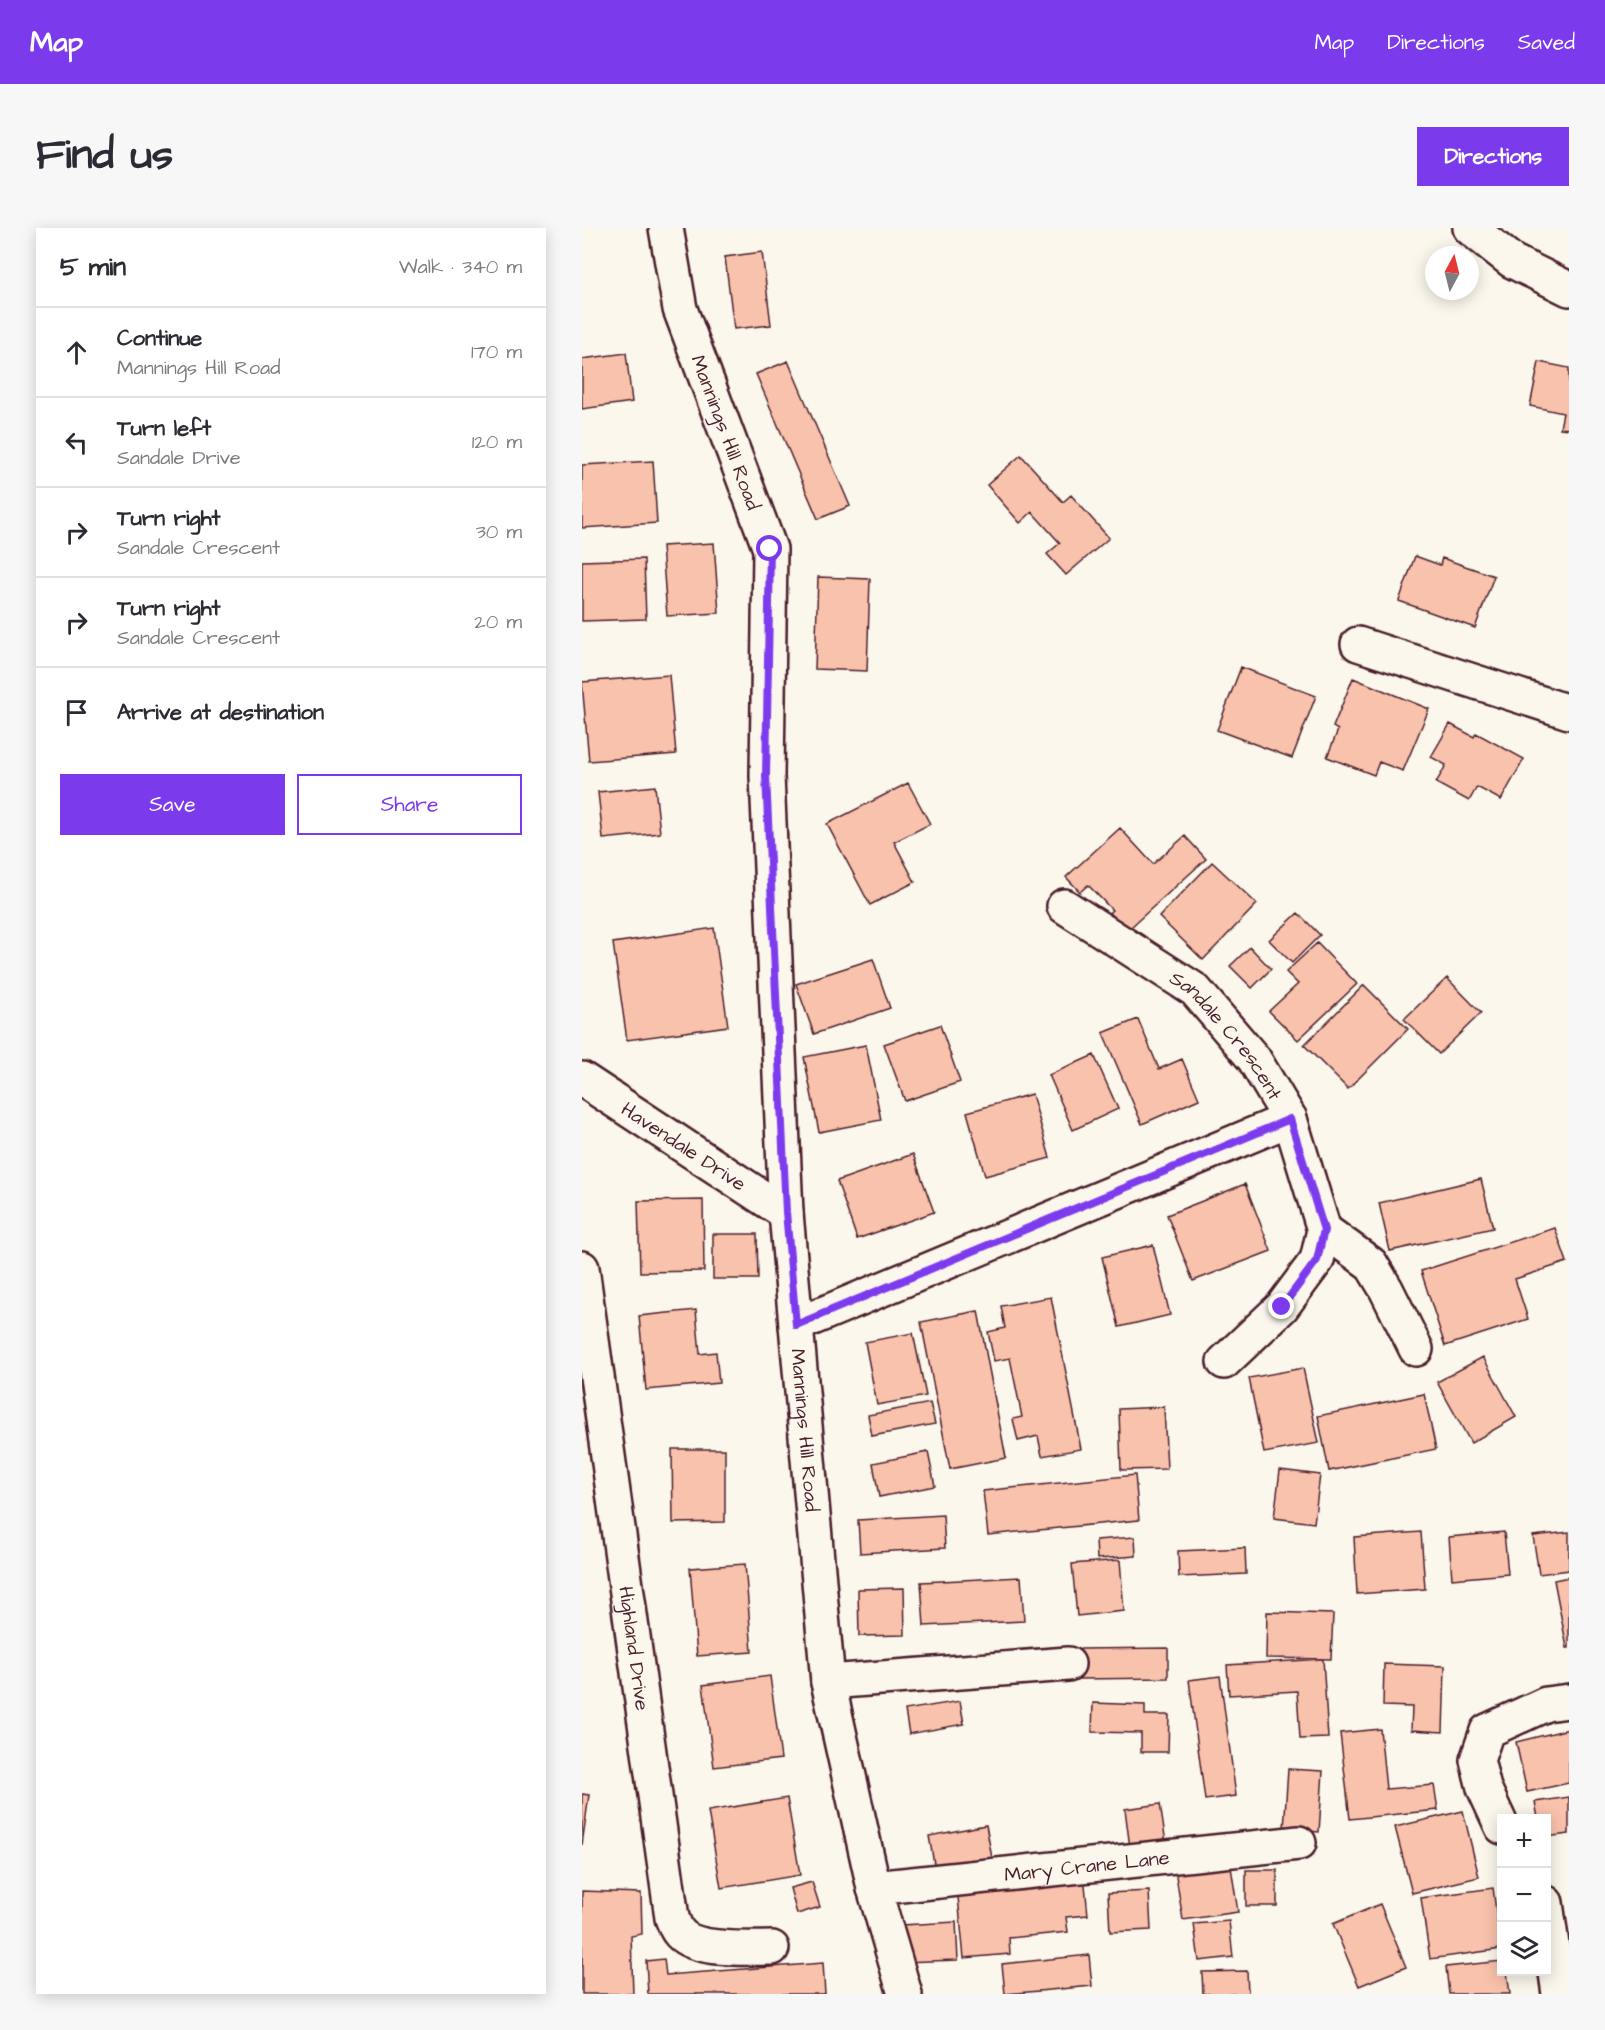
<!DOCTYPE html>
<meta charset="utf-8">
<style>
:root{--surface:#fff;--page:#f7f7f7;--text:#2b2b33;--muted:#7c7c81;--line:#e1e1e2;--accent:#7c3aed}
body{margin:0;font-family:"Architects Daughter",sans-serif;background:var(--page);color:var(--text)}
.controls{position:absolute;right:18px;bottom:18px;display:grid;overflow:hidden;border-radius:0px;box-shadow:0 3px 15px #0003}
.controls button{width:54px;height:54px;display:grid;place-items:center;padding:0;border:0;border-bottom:2px solid var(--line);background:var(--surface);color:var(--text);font:30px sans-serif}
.compass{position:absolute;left:843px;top:18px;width:54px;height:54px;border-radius:50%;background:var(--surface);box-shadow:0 3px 15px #0003;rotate:7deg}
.stop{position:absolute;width:18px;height:18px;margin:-14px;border:4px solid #7c3aed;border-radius:50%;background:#fff}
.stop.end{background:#7c3aed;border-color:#fff;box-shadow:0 2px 6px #0008}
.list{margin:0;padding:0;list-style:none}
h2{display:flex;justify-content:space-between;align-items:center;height:78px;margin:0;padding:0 24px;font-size:26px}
h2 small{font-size:20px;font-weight:400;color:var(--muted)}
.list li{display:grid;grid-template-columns:39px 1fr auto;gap:18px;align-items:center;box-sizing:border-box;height:90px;padding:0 24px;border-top:2px solid var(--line)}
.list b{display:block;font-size:22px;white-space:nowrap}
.list p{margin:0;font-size:20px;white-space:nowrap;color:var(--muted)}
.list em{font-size:20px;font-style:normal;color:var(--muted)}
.actions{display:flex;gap:12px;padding:18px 24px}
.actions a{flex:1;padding:14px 0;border:2px solid var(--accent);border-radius:0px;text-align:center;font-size:21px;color:var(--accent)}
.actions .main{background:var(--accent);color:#fff}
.icon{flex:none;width:33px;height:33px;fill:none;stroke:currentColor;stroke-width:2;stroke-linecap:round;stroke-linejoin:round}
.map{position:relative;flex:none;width:987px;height:1766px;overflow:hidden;border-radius:0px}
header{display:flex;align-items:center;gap:36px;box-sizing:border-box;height:84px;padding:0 30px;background:var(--accent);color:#fff}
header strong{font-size:28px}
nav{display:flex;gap:33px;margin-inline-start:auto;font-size:21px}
.intro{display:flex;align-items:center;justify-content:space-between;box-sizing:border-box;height:144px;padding:0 36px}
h1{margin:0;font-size:42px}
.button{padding:15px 27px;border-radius:0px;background:var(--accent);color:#fff;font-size:21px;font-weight:700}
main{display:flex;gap:36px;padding:0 36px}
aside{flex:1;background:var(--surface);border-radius:0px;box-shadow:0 3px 15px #0003}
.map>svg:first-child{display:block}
.building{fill:#f9c2ac;stroke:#4a1f2b;stroke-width:1.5}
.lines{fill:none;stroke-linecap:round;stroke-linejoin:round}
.street-casing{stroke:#4a1f2b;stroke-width:38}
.secondary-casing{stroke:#4a1f2b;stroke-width:38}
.street{stroke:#fbf7ec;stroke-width:33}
.secondary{stroke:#fbf7ec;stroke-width:33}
.route{stroke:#7c3aed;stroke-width:8}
.labels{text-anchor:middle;stroke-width:5;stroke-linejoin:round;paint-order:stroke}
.street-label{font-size:20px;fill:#4a1f2b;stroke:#fbf7ec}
</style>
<header>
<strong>Map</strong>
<nav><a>Map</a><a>Directions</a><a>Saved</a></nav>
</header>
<div class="intro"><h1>Find us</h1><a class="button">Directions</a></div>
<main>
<aside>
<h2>5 min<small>Walk · 340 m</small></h2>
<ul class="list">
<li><svg class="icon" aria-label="ahead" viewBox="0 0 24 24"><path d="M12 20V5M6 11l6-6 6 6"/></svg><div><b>Continue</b><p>Mannings Hill Road</p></div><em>170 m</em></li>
<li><svg class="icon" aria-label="left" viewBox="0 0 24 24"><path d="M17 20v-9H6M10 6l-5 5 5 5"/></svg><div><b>Turn left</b><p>Sandale Drive</p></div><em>120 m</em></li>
<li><svg class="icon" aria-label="right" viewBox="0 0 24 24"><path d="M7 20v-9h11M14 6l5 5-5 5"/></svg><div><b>Turn right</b><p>Sandale Crescent</p></div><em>30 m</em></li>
<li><svg class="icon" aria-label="right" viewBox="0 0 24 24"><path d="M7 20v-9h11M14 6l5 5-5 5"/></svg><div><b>Turn right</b><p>Sandale Crescent</p></div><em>20 m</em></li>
<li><svg class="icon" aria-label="arrive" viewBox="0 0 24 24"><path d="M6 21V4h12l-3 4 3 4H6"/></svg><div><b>Arrive at destination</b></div></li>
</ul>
<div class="actions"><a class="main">Save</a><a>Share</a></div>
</aside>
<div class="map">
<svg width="987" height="1766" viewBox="0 0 987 1766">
<rect width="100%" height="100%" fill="#fbf7ec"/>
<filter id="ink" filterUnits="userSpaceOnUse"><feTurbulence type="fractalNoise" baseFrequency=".0167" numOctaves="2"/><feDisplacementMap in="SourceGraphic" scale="12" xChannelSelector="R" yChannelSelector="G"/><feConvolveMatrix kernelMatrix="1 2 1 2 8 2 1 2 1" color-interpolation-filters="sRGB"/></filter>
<g filter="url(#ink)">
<path class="building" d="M 180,24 L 189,97 L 152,101 L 143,29 Z
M 44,125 L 50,174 L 0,181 L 0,131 Z
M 206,133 L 268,278 L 236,291 L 174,146 Z
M 957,134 L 987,140 L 987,201 L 978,200 L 981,185 L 948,178 Z
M 439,227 L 481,274 L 489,267 L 527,310 L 484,347 L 465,326 L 478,315 L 450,284 L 438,295 L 405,257 Z
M 71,233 L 75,295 L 0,300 L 0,237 Z
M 132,315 L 137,385 L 85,388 L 80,318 Z
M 833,328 L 858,337 L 860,330 L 912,348 L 893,400 L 817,373 Z
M 62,331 L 64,391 L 0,393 L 0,333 Z
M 236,349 L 288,351 L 285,443 L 233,441 Z
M 659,439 L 734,468 L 710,530 L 635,502 Z
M 87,447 L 94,526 L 7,533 L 0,454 Z
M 771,450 L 847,481 L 821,543 L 797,534 L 792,547 L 745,529 L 756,502 L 751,499 Z
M 868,496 L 892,509 L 894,505 L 942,531 L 919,572 L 895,559 L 887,573 L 854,555 L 864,537 L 849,529 Z
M 326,555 L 348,596 L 312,614 L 333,654 L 288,677 L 245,596 Z
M 73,558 L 78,605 L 21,611 L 16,564 Z
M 538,600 L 571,636 L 603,608 L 624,631 L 538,709 L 521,690 L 530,682 L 506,657 L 498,664 L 484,649 Z
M 630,634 L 675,676 L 621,732 L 577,689 Z
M 716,685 L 738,707 L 710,735 L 687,712 Z
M 132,700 L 146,798 L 45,812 L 31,715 Z
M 735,715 L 775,756 L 716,812 L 687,783 L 716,756 L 704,744 Z
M 668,719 L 689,741 L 670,760 L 648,738 Z
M 291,731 L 308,780 L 232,806 L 214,756 Z
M 865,750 L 899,785 L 857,826 L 822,791 Z
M 782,757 L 826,801 L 766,861 L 722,817 Z
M 556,791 L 577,841 L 600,831 L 617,871 L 560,896 L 521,805 Z
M 358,797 L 378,854 L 323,873 L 302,816 Z
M 284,817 L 299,892 L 237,904 L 222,829 Z
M 512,827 L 536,881 L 491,902 L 467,847 Z
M 450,866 L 468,930 L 403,948 L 385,884 Z
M 331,926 L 352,984 L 275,1011 L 255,953 Z
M 899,951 L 911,1000 L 808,1023 L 797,975 Z
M 663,956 L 689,1023 L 611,1053 L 585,987 Z
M 121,972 L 122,1043 L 58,1044 L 56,973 Z
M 973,1000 L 985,1034 L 933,1051 L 946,1091 L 863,1118 L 839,1043 Z
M 131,1006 L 175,1006 L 176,1051 L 131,1051 Z
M 571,1017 L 588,1087 L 537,1099 L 520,1029 Z
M 469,1069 L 499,1221 L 460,1228 L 456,1208 L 436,1213 L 431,1191 L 440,1189 L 428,1130 L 412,1133 L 406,1104 L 423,1100 L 419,1078 Z
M 114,1082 L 118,1126 L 134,1124 L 137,1155 L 64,1162 L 57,1088 Z
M 396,1083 L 424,1230 L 368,1241 L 339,1094 Z
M 331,1105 L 344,1168 L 295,1177 L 283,1114 Z
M 901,1129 L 934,1189 L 889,1215 L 855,1154 Z
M 721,1140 L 737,1215 L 682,1225 L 667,1150 Z
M 842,1166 L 854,1221 L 747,1243 L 736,1188 Z
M 348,1175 L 353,1196 L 290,1208 L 286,1187 Z
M 582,1179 L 585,1241 L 539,1242 L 537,1181 Z
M 90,1221 L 143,1221 L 143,1294 L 91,1295 Z
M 346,1224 L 353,1258 L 297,1269 L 291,1235 Z
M 698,1242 L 738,1247 L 732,1295 L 692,1290 Z
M 553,1247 L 557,1292 L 406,1307 L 401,1263 Z
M 361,1287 L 363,1320 L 278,1325 L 276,1292 Z
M 839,1304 L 843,1361 L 775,1366 L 772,1309 Z
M 922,1304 L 926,1346 L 870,1351 L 867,1309 Z
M 987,1304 L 987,1342 L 957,1346 L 951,1308 Z
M 553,1309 L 554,1328 L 515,1331 L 514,1312 Z
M 663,1320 L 664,1346 L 597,1349 L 596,1323 Z
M 538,1332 L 542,1383 L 495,1388 L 490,1336 Z
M 163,1336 L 170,1424 L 115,1428 L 108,1340 Z
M 439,1349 L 442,1393 L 342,1398 L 339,1354 Z
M 987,1349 L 987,1420 L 985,1420 L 972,1352 Z
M 322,1360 L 323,1407 L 277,1408 L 276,1361 Z
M 685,1384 L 751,1386 L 749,1431 L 684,1430 Z
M 586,1420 L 586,1450 L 497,1451 L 496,1421 Z
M 741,1431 L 746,1510 L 718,1511 L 715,1463 L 647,1467 L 645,1437 Z
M 802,1436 L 863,1438 L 861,1504 L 829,1502 L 830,1479 L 801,1478 Z
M 188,1448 L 199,1531 L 132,1539 L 121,1457 Z
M 638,1448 L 654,1568 L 623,1572 L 607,1452 Z
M 378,1473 L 382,1496 L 327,1506 L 323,1482 Z
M 511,1475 L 563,1477 L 563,1487 L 587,1487 L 586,1524 L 559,1524 L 559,1505 L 510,1504 Z
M 798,1501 L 804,1561 L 852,1557 L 856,1582 L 768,1591 L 758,1505 Z
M 987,1501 L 987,1555 L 945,1564 L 934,1514 Z
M 706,1541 L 741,1543 L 737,1604 L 702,1601 Z
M 0,1566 L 7,1567 L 0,1617 Z
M 987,1569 L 987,1606 L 964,1609 L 964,1590 L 956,1590 L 953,1574 Z
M 205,1570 L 218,1647 L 139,1660 L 126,1583 Z
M 578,1576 L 584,1615 L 548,1620 L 543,1581 Z
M 881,1583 L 897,1649 L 830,1665 L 813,1599 Z
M 404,1597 L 410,1630 L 353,1641 L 347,1608 Z
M 647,1626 L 656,1684 L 601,1692 L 592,1635 Z
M 664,1642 L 695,1642 L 695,1678 L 664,1678 Z
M 502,1647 L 506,1687 L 484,1689 L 486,1704 L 427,1710 L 428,1726 L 382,1730 L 375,1659 Z
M 230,1654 L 238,1679 L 215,1686 L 208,1660 Z
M 911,1660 L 919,1721 L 848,1731 L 839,1670 Z
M 0,1663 L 59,1665 L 60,1706 L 49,1708 L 51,1766 L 0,1766 Z
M 567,1663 L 569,1702 L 528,1704 L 526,1665 Z
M 798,1676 L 824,1739 L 777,1758 L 751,1696 Z
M 647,1693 L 651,1729 L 617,1733 L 612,1696 Z
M 374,1694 L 376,1732 L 320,1734 L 319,1697 Z
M 507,1727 L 510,1758 L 423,1766 L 420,1736 Z
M 82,1731 L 84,1747 L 241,1735 L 243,1766 L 66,1766 L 64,1733 Z
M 920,1733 L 920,1744 L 925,1744 L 928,1766 L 867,1766 L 864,1739 Z
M 665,1743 L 666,1766 L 621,1766 L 620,1744 Z"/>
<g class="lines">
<defs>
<g id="street">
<path d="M 888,0 L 930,33 L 987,61"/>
<path d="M 776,416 L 987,484"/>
<path id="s1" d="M 482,678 L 613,762 L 672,831 L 708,891 L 742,1002 L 735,1032 L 700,1079 L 642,1134"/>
<path id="s2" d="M 0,851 L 204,985"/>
<path d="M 742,1002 L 789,1036 L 804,1061 L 834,1121"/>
<path id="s3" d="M 0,1040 L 90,1690 C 92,1694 93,1699 96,1703 C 110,1724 166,1720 190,1720"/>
<path d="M 214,1097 L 708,891"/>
<path d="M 246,1454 L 486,1436"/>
<path d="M 920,1599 L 902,1560 L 895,1532 L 905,1503 L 964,1476 L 987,1473"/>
<path id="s4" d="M 292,1660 L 717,1615"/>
<path d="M 964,1675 L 977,1766"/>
</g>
<g id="secondary">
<path id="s5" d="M 84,0 L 98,81 L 188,321 L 185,548 L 204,985 L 246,1454 L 292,1660 L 323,1766"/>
</g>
</defs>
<use href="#street" class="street-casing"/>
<use href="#secondary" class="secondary-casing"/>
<use href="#street" class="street"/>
<use href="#secondary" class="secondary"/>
</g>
</g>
<g class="lines" filter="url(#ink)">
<path class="route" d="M 188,321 L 184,548 L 204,984 L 214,1097 L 708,891 L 742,1002 L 735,1032 L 700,1079"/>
</g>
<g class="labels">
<g class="street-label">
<text dy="7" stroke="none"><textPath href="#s5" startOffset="214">Mannings Hill Road</textPath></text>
<text dy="7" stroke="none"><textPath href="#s1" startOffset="210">Sandale Crescent</textPath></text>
<text dy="7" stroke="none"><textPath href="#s2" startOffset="122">Havendale Drive</textPath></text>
<text dy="7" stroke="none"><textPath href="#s5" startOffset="1221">Mannings Hill Road</textPath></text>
<text dy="7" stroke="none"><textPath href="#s3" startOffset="384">Highland Drive</textPath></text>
<text dy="7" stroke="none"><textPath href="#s4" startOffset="214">Mary Crane Lane</textPath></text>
</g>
</g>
</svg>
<div class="controls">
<button>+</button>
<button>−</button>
<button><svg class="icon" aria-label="layers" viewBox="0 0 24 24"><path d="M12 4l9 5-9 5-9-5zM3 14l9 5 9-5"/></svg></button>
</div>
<svg class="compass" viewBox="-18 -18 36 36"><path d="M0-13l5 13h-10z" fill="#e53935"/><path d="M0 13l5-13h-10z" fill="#7c7c81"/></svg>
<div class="stop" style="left:188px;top:321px"></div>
<div class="stop end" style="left:700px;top:1079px"></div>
</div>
</main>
